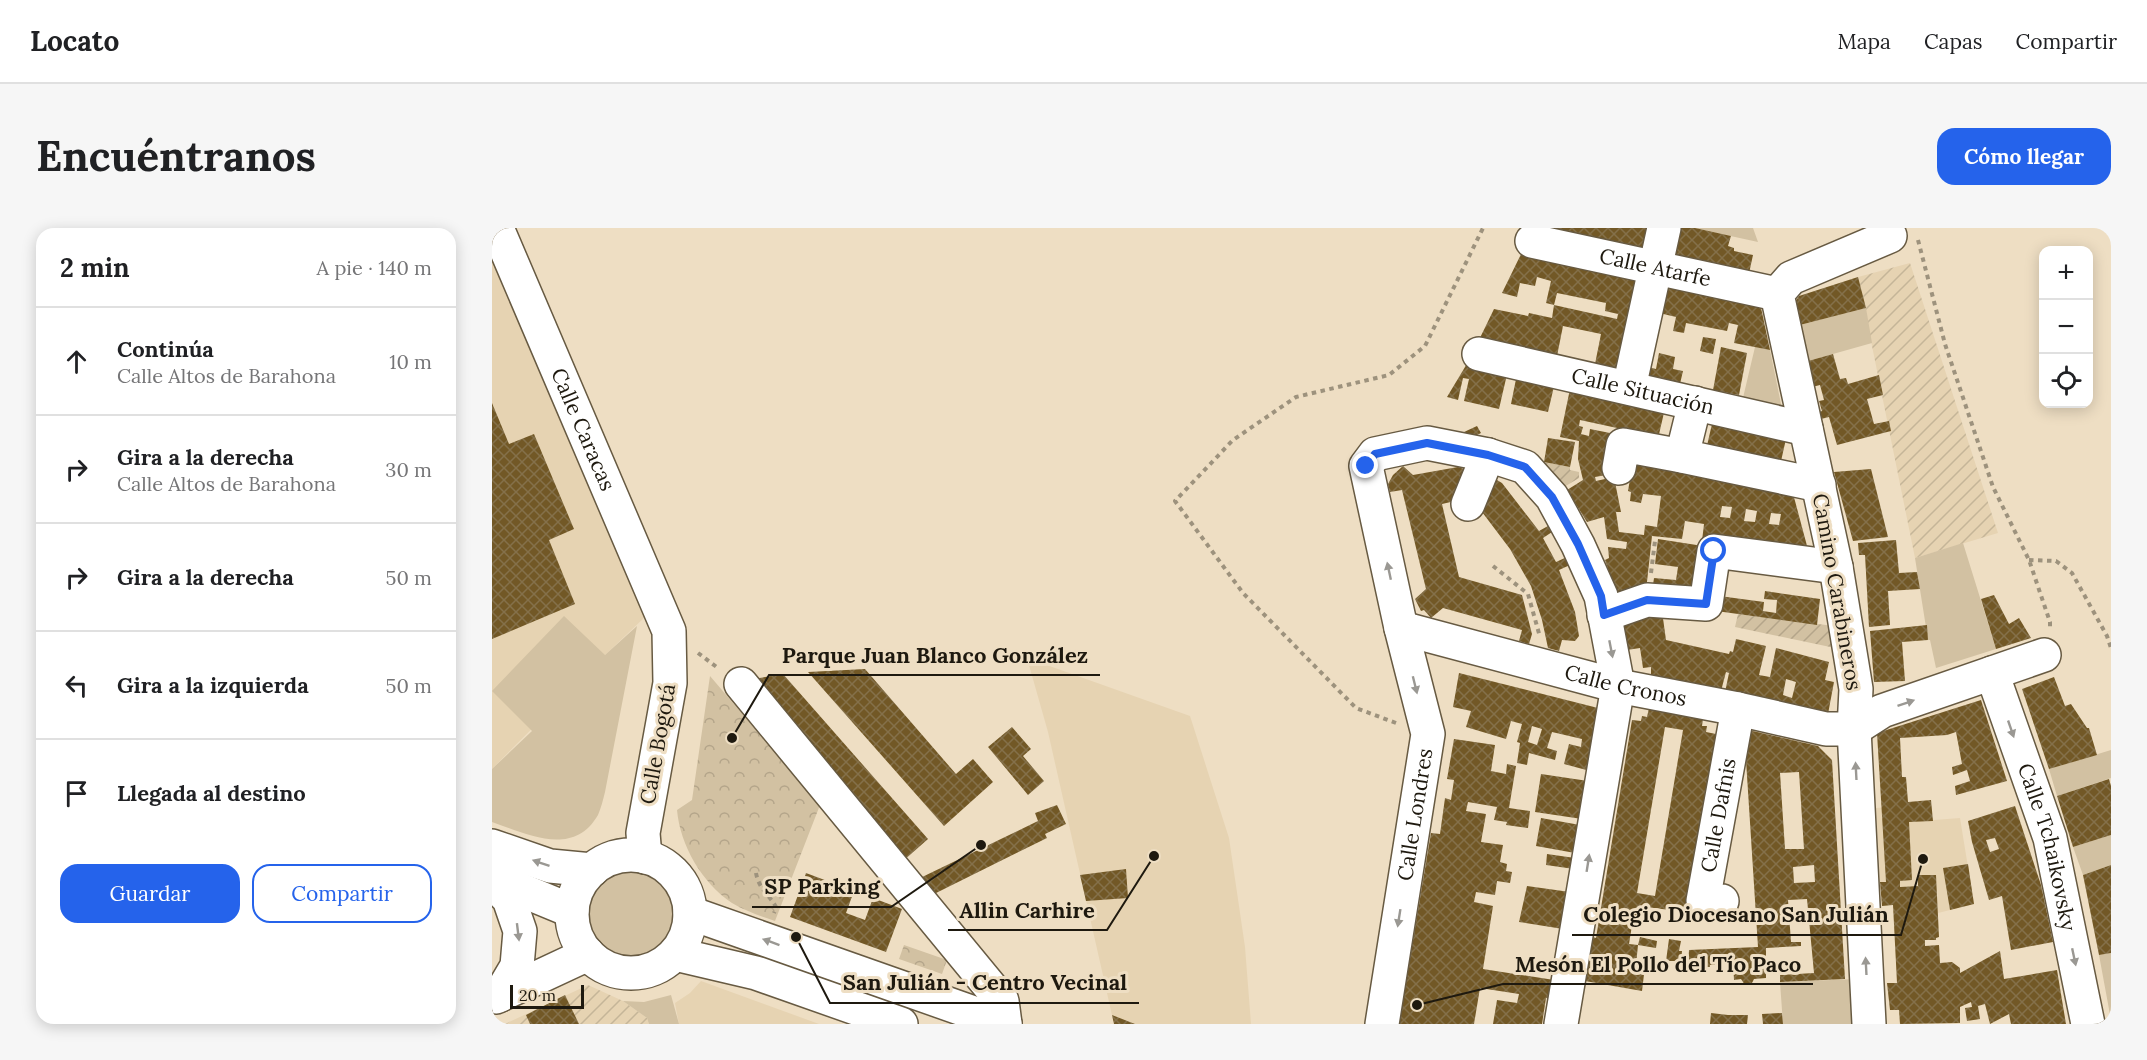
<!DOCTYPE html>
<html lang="es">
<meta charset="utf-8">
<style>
:root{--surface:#fff;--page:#f6f6f6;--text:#202124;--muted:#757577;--line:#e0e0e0;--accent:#2563eb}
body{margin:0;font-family:Lora,serif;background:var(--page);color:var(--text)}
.controls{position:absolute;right:18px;top:18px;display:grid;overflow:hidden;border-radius:12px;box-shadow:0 3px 15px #0003}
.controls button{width:54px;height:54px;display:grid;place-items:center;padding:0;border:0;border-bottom:2px solid var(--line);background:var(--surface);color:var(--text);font:30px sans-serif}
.scale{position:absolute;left:18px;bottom:15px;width:74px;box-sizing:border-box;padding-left:6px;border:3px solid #1e190f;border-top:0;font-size:16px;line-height:21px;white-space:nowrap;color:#1e190f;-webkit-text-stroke:4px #eedec3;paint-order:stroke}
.stop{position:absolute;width:18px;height:18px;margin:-14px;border:4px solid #2563eb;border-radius:50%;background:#fff}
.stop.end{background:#2563eb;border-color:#fff;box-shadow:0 2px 6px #0008}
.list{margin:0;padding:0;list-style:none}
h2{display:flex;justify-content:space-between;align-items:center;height:78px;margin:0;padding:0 24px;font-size:26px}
h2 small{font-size:20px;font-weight:400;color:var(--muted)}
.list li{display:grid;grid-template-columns:39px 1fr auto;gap:18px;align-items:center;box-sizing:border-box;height:108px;padding:0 24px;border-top:2px solid var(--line)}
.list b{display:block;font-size:22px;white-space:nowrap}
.list p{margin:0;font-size:20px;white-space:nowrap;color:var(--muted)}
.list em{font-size:20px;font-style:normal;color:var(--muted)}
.actions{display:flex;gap:12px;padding:18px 24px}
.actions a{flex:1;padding:14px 0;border:2px solid var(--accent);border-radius:18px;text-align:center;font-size:21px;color:var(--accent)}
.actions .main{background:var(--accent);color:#fff}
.icon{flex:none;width:33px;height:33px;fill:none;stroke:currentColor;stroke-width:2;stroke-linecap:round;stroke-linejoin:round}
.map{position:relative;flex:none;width:1619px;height:796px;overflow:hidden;border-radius:18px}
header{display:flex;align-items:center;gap:36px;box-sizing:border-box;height:84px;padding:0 30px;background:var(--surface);border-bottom:2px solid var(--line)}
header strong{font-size:28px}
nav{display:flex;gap:33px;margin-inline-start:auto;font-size:21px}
.intro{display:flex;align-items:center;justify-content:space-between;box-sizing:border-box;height:144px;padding:0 36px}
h1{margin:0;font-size:42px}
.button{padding:15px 27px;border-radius:18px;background:var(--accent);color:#fff;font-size:21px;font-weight:700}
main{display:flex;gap:36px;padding:0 36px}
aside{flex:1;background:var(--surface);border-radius:18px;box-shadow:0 3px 15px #0003}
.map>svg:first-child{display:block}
.built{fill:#e6d3b2}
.industrial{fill:url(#industrial-furrows)}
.grass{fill:#d2c1a2}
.forest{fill:url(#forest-crowns)}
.garden{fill:url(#garden-furrows)}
.building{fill:url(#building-cross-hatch);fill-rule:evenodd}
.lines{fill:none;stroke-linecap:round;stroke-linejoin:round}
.minor-casing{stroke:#675a42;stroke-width:36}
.path{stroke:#9d927d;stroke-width:4;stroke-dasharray:4.5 4.5;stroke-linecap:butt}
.minor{stroke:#fff;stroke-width:33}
.oneway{fill:#9a9893}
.route{stroke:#2563eb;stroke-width:8}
.labels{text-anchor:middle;stroke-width:6;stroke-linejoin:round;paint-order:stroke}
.street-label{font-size:21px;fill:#1e190f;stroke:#eedec3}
.leader{fill:none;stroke:#1e190f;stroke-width:2}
.callout-dot{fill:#1e190f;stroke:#eedec3;stroke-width:2}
.callout-label{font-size:22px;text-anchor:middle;font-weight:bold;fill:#1e190f;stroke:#eedec3;stroke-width:6;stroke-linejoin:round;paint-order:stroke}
</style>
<header>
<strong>Locato</strong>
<nav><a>Mapa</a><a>Capas</a><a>Compartir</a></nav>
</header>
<div class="intro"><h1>Encuéntranos</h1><a class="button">Cómo llegar</a></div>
<main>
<aside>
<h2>2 min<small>A pie · 140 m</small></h2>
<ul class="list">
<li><svg class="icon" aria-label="ahead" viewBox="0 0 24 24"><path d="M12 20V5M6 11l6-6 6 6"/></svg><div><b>Continúa</b><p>Calle Altos de Barahona</p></div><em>10 m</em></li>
<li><svg class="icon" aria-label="right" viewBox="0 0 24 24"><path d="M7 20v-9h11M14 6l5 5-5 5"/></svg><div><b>Gira a la derecha</b><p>Calle Altos de Barahona</p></div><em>30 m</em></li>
<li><svg class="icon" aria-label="right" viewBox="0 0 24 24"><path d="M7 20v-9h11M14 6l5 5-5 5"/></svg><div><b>Gira a la derecha</b></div><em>50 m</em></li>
<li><svg class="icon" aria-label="left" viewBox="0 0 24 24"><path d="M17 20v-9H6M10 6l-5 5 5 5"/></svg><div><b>Gira a la izquierda</b></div><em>50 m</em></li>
<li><svg class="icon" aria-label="arrive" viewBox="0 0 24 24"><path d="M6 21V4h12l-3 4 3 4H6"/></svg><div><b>Llegada al destino</b></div></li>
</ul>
<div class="actions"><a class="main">Guardar</a><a>Compartir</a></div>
</aside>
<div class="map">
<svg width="1619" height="796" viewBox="0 0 1619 796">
<defs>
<pattern id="industrial-furrows" width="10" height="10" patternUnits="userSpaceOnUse" patternTransform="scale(1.5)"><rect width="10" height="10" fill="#e6d3b2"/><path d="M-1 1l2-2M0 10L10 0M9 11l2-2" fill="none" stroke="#c5b598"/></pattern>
<pattern id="forest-crowns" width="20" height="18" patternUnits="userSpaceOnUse" patternTransform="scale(1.5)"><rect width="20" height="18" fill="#d2c1a2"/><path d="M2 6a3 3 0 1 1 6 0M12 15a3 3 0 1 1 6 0" fill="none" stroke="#b4a58a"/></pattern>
<pattern id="garden-furrows" width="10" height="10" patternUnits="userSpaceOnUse" patternTransform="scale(1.5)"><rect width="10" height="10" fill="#d2c1a2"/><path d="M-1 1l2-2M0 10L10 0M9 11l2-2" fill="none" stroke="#b4a58a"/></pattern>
<pattern id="building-cross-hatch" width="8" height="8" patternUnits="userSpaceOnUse" patternTransform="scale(1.5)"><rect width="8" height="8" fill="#725826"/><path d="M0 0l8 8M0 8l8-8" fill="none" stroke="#84704a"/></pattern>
</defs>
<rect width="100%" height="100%" fill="#eedec3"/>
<path class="built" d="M 0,0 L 24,0 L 173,370 L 113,427 L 0,541 Z
M 535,430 L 698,488 L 737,610 L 753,719 L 759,796 L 622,796 L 556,504 Z
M 1415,578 L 1417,594 L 1468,590 L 1482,676 L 1446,685 L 1445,657 L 1408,659 L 1407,653 L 1388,654 L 1384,580 Z
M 209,753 L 327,796 L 187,796 L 183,775 L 198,765 Z"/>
<path class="industrial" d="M 1418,35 L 1506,305 L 1423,330 L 1366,49 Z
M 96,757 L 131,773 L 155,790 L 157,796 L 13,796 Z"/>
<path class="grass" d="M 1203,0 L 1261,0 L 1266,14 L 1211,2 Z
M 1374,80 L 1380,115 L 1309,135 L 1300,99 Z
M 1263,119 L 1278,122 L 1290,181 L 1250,174 Z
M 1471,315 L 1504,421 L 1444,440 L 1438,412 L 1436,412 L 1423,330 Z
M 72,388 L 113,427 L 145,398 L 113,564 C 111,572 109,580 106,587 C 81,630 35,606 0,594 L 0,541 L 40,503 L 0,463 Z
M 1619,522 L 1619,550 L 1565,568 L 1557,541 Z
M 1619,607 L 1619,637 L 1591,647 L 1581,619 Z
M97 686a42 42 0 1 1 84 0a42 42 0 1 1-84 0Z
M 1619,725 L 1619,792 L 1607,727 Z
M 1365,751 L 1365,796 L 1291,796 L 1288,754 Z
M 179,767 L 187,796 L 157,796 L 155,790 L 131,773 L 152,774 Z"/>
<path class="forest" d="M 218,448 L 328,577 L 283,693 C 269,688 253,683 240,675 C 210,655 188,617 185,582 L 200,572 Z
M 412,717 L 455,732 L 450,746 L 407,731 Z"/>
<path class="garden" d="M 1052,234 L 1078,239 L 1078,242 L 1087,244 L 1087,250 L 1072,259 Z
M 1246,386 L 1342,398 L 1343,420 L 1243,399 Z"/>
<path class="building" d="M 1046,0 L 1162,0 L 1156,31 Z
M 1180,0 L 1203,0 L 1239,8 L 1236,18 L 1242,20 L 1242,23 L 1261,27 L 1256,50 L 1172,33 Z
M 1032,20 L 1151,51 L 1131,148 L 1102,141 L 1109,106 L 1071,98 L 1064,133 L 985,116 L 1002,81 L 1036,88 L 1037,85 L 1060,90 L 1062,77 L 1125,91 L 1126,86 L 1113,83 L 1114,75 L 1065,65 L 1062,77 L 1054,75 L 1059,53 L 1045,49 L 1043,58 L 1028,55 L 1025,69 L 1010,65 Z
M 1366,49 L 1374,80 L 1300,99 L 1299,80 L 1307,68 Z
M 1170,50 L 1268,75 L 1278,122 L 1242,115 L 1246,97 L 1237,95 L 1235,103 L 1194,95 L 1192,105 L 1181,103 L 1184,89 L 1163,84 Z
M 1211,109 L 1224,111 L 1221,126 L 1208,123 Z
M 1229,119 L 1255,125 L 1247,167 L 1221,162 Z
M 1167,125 L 1183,129 L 1181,141 L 1191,143 L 1187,160 L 1149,152 L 1152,138 L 1164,141 Z
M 1341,126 L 1348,151 L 1354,150 L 1356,156 L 1387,147 L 1391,167 L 1375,171 L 1382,196 L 1397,193 L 1399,203 L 1345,217 L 1337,189 L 1325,192 L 1322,185 L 1330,183 L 1327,173 L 1332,172 L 1328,157 L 1316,160 L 1309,135 Z
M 976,134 L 1016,142 L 1007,181 L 972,173 L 977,151 L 971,150 L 966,172 L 955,169 Z
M 1025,146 L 1063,154 L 1056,184 L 1019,176 Z
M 1078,161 L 1144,175 L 1145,169 L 1174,176 L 1165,215 L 1129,208 L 1120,246 L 1103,249 L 1104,253 L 1122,249 L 1129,284 L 1124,284 L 1127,304 L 1152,307 L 1153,297 L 1165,299 L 1169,268 L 1151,266 L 1149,275 L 1138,273 L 1139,264 L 1136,263 L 1139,245 L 1131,243 L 1133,228 L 1201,237 L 1299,258 L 1318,329 L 1210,313 L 1212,296 L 1193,293 L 1190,311 L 1160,308 L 1154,363 L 1125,367 L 1113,332 L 1117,330 L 1116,319 L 1134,321 L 1135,314 L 1115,311 L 1112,289 L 1095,294 L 1075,262 L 1091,252 L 1086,231 L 1087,213 L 1068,209 ZM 1088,192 L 1125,200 L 1123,206 L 1098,201 L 1097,208 L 1089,206 L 1091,199 L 1087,198 ZM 1230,278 L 1240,279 L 1238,290 L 1228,289 ZM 1254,281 L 1265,283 L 1263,294 L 1252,293 ZM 1279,285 L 1289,286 L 1287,297 L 1277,296 Z
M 0,175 L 17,216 L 42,206 L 82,301 L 57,312 L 83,376 L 0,411 Z
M 1220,196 L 1294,211 L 1287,242 L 1213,226 Z
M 985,198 L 989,205 L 975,212 L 972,204 Z
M 1056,210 L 1083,214 L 1078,239 L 1052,234 Z
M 911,238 L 921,247 L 966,239 L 975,242 L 963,273 L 950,276 L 967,349 L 1030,367 L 1040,406 L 1037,416 L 1027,413 L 1030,402 L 951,380 L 939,390 L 932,382 L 929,383 L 923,371 L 934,361 L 910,262 L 898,264 L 896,256 L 901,247 Z
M 1379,241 L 1396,309 L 1361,313 L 1342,244 Z
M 1000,249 L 1010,255 L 1047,303 L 1056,298 L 1060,304 L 1051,310 L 1064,334 L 1075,329 L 1078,337 L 1067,342 L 1083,384 L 1087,408 L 1083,413 L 1070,412 L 1067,423 L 1056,420 L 1050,392 L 1039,358 L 1018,321 L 987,280 Z
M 1166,311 L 1211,318 L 1205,368 L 1160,364 L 1162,350 L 1184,352 L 1186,339 L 1163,336 Z
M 1404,312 L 1407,345 L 1425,344 L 1428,361 L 1396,363 L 1398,397 L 1377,399 L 1373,327 L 1367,327 L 1366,315 Z
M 1273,363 L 1328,371 L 1325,397 L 1217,382 L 1220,367 L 1272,374 L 1271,383 L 1284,385 L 1285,372 L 1272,371 Z
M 1502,367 L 1517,396 L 1527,390 L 1539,410 L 1504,421 L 1489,371 Z
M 1170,383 L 1174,412 L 1237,426 L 1238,423 L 1241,424 L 1244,411 L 1274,418 L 1267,447 L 1278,449 L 1284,420 L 1337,434 L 1333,452 L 1342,454 L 1336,486 L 1233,464 L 1237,445 L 1234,444 L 1229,463 L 1159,447 L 1159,439 L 1151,440 L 1148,420 L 1135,422 L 1130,390 ZM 1294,451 L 1304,454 L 1300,470 L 1291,467 Z
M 1435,397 L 1436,412 L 1410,414 L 1413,453 L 1382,454 L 1378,403 Z
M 373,441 L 464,546 L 481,531 L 501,554 L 452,598 L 316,444 Z
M 967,445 L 1106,480 L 1098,543 L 1072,536 L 1077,516 L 1089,519 L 1090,511 L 1060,504 L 1055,520 L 1065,523 L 1063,532 L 1037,525 L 1035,537 L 1025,535 L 1028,515 L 1025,514 L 1030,496 L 1019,493 L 1014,511 L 974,499 L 979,483 L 961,479 ZM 1040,498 L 1050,501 L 1045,517 L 1036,514 Z
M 291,446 L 436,611 L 411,633 L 256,452 Z
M 1562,449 L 1573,478 L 1579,476 L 1595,500 L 1597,500 L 1605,527 L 1557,541 L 1530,461 Z
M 1489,472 L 1515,553 L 1464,567 L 1463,558 L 1478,553 L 1475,542 L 1461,547 L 1460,539 L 1470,536 L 1464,504 L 1455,507 L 1408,510 L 1410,549 L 1414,549 L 1416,574 L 1439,572 L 1441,593 L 1417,594 L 1420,652 L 1408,653 L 1408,659 L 1426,658 L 1426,647 L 1444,647 L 1447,709 L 1444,710 L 1444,712 L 1433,712 L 1433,718 L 1447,717 L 1448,735 L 1460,734 L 1468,740 L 1468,745 L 1508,723 L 1512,751 L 1565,742 L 1574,796 L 1519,796 L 1517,786 L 1498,796 L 1493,776 L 1486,778 L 1488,791 L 1475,793 L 1473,780 L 1480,779 L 1479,774 L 1468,779 L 1468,795 L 1408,796 L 1407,782 L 1398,782 L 1395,755 L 1405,755 L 1401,677 L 1390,678 L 1388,654 L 1394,654 L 1385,505 Z
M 1157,480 L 1211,491 L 1210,498 L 1215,498 L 1214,504 L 1224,506 L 1194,684 L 1154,679 L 1152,692 L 1141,691 L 1137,716 L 1146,717 L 1144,737 L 1153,738 L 1150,763 L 1093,753 L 1101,709 L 1104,710 L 1140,492 L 1149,493 L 1150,488 L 1155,489 ZM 1173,499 L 1191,502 L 1163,668 L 1145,665 Z
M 520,499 L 539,521 L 531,528 L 552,553 L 536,567 L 496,519 Z
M 1252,501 L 1326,518 L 1340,532 L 1353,751 L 1288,754 L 1288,747 L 1322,745 L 1315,671 L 1296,672 L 1299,714 L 1309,714 L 1309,718 L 1274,720 L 1274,750 L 1262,751 L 1259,757 L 1253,757 L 1249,751 L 1242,752 L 1241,733 L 1230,734 L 1230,737 L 1218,737 L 1218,739 L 1196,739 L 1197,722 L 1266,719 ZM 1307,544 L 1312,621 L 1293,621 L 1288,545 ZM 1322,637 L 1323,654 L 1302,655 L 1301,639 Z
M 962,511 L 1003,517 L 999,543 L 1014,546 L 1015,536 L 1024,538 L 1017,580 L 1038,583 L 1036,600 L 1014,597 L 1015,594 L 1002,592 L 1005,579 L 976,574 L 974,583 L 994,586 L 989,614 L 1011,617 L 1008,634 L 1015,636 L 1014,643 L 1020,644 L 1018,655 L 1005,653 L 1003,667 L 984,664 L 982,674 L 1001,678 L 991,741 L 1062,752 L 1059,771 L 1054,770 L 1050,796 L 1001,796 L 1005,772 L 1025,775 L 1027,766 L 988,760 L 982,796 L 907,796 L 939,605 L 948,606 L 953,570 L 959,572 L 962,552 L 955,551 Z
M 1049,546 L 1096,553 L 1090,591 L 1043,584 Z
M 1617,551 L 1619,558 L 1619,607 L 1581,619 L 1565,568 Z
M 565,577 L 574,596 L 553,606 L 555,610 L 440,667 L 426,651 L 546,593 L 543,585 Z
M 1523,578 L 1549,657 L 1561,714 L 1519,722 L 1510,668 L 1497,672 L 1480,614 L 1476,593 ZM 1503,610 L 1507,621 L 1498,624 L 1494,612 Z
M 1049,590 L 1088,597 L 1083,625 L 1044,618 Z
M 1055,626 L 1083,630 L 1082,641 L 1054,637 Z
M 1476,636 L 1482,676 L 1458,682 L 1451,640 Z
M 1619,637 L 1619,725 L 1607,727 L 1591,647 Z
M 634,641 L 636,670 L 594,673 L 588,647 Z
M 314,645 L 362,663 L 354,685 L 373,692 L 381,670 L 410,681 L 394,724 L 298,689 Z
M 1035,658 L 1078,664 L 1071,701 L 1027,694 Z
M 1148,709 L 1165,713 L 1164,720 L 1146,717 Z
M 1177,711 L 1189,713 L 1187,723 L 1190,723 L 1189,733 L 1174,733 Z
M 73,767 L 87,796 L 38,796 L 34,787 Z
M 1219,785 L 1236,787 L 1256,787 L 1255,796 L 1218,796 Z
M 1290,785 L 1291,796 L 1271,796 L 1270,786 Z
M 620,787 L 643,796 L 622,796 Z"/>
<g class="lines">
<defs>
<g id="minor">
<path id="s1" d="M 5,0 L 177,403 L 178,455 L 151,605 L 153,629"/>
<path id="s2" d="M 1040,13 L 1285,66"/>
<path id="s3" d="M 987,126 L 1314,201"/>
<path d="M 1137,160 L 1172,0"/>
<path d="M 1190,228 L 1203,175"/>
<path d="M 1127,240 L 1131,217 L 1190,228 L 1327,257"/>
<path d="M 976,276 L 996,227"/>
<path d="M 1112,387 L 1155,372 L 1214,376 L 1222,323 L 1344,339"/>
<path id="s4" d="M 909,400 L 1126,458 L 1246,481 L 1334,501 L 1362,501"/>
<path id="s5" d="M 1500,445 L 1558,610 L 1596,796"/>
<path d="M 249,456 L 510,773 L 513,796"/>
<path d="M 1362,501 L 1390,483 L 1552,427"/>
<path d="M 0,618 L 58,638 L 100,642"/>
<circle cx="139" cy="686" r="59"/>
<path d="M 0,650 L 80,683"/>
<path d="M 0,654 L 17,671 L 28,703 L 25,738 L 8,767"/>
<path id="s6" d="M 1230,673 L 1211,673 L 1246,481"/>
<path d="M 198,685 L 513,796"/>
<path d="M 183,726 L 264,745 L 409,796"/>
<path d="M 4,769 L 96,726"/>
<path id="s7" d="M 890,796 L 936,506 L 909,400 L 874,238 L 883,226 L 935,215 L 996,227 L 1033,239 L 1060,269 L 1086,317 L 1109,368 L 1126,458 L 1069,796"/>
<path d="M 1377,796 L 1362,501 L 1364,461 L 1344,339 L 1285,66 L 1299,50 L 1398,8"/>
</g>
</defs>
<use href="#minor" class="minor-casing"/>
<path class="path" d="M 1426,12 L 1453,116 L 1501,259 L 1537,332 L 1558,394 L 1558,402
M 1537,332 L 1564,333 L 1580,345 L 1615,408 L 1619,420
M 1001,338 L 1036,366 L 1048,409
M 1159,345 L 1163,313
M 206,425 L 226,440
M 904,495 L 864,480 L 751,365 L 683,273 L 741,212 L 804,169 L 897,147 L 933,118 L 991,0
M 264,645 C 267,661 276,665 284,679 L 282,685"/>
<use href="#minor" class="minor"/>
</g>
<defs><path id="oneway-solid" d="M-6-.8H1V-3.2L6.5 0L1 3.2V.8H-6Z" transform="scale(1.5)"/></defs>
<g class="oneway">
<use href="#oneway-solid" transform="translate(897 343) rotate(-102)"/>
<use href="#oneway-solid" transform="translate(1119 421) rotate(79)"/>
<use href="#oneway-solid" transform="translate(923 457) rotate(76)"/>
<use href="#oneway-solid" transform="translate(1414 475) rotate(-19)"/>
<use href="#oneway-solid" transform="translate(1519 501) rotate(71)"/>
<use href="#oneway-solid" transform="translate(1364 543) rotate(-93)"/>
<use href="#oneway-solid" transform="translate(49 635) rotate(-161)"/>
<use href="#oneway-solid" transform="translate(1096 635) rotate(-81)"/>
<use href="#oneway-solid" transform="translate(907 690) rotate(99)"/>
<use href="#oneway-solid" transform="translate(26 704) rotate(83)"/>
<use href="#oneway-solid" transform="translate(279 714) rotate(-160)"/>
<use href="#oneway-solid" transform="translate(1582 729) rotate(78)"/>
<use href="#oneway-solid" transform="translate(1374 738) rotate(-93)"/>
</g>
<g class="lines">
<path class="route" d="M 874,238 L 883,226 L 935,215 L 996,227 L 1033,239 L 1060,269 L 1086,316 L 1109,368 L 1112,387 L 1155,372 L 1214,376 L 1222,323"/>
</g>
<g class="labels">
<g class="street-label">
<text dy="7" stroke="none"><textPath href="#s2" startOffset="126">Calle Atarfe</textPath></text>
<text dy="7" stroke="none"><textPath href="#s3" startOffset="168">Calle Situación</textPath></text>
<text dy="7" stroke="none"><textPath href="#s1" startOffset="219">Calle Caracas</textPath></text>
<text transform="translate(1345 364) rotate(80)" y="7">Camino Carabineros</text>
<text dy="7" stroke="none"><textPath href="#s4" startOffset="232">Calle Cronos</textPath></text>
<text transform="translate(166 516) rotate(-80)" y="7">Calle Bogotá</text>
<text dy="7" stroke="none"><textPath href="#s6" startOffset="106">Calle Dafnis</textPath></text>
<text dy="7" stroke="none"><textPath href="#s7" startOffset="212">Calle Londres</textPath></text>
<text dy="7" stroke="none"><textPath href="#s5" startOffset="183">Calle Tchaikovsky</textPath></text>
</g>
</g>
<path class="leader" d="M240 510L277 447H608M489 617L399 679H260M662 628L615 702H456M1431 631L1409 707H1080M925 777L1011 756H1321M304 709L338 775H647"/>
<g class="callout-dot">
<circle cx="240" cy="510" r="6"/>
<circle cx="489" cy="617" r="6"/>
<circle cx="662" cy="628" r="6"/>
<circle cx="1431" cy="631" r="6"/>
<circle cx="925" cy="777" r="6"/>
<circle cx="304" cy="709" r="6"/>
</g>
<g class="callout-label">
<text x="443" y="435">Parque Juan Blanco González</text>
<text x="330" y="666">SP Parking</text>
<text x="535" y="690">Allin Carhire</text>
<text x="1244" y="694">Colegio Diocesano San Julián</text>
<text x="1166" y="744">Mesón El Pollo del Tío Paco</text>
<text x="493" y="762">San Julián - Centro Vecinal</text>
</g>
</svg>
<div class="controls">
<button>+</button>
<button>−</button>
<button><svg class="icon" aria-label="locate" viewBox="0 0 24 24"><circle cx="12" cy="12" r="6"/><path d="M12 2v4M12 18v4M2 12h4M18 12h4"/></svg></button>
</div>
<div class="scale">20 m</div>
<div class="stop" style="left:1222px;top:323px"></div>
<div class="stop end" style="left:874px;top:238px"></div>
</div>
</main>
